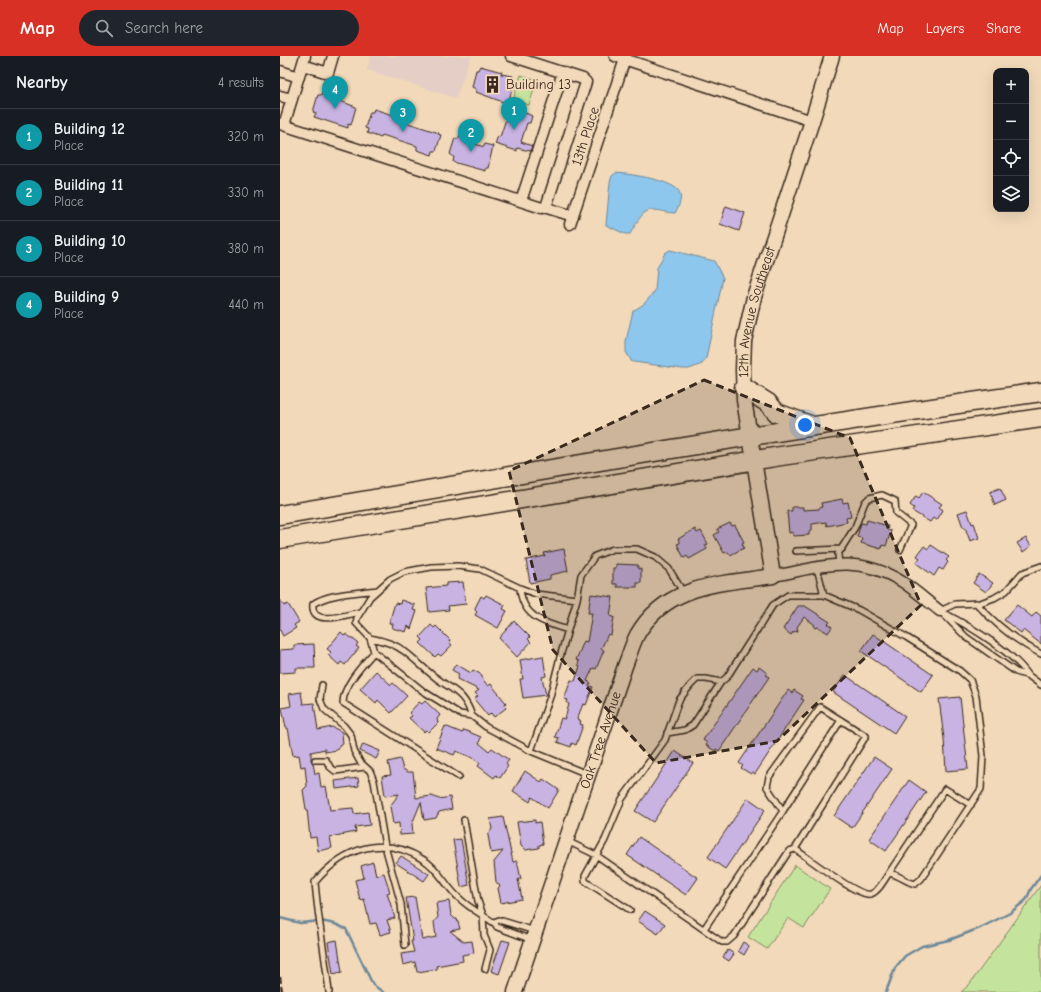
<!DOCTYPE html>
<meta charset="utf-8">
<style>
:root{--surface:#171b24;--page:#20242c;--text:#f1f3f6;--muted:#9ea1a6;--line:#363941;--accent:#d93025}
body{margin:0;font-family:"Comic Neue",sans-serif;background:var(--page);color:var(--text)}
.controls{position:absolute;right:12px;top:12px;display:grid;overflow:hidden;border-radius:8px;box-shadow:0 4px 16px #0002}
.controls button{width:36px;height:36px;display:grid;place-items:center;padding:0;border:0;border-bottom:1px solid var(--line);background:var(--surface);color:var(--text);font:20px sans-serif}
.you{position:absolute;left:525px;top:369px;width:14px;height:14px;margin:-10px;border:3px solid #fff;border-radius:50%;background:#1a73e8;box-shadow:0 0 0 6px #1a73e833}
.badge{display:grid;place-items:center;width:26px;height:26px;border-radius:50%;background:var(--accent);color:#fff;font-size:13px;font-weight:700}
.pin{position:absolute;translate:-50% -33px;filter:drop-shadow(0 1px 2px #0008)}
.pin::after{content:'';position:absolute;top:21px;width:14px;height:12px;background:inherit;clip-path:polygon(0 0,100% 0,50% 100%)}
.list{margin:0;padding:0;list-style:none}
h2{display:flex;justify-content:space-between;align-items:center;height:52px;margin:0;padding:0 16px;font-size:17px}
h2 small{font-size:13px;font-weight:400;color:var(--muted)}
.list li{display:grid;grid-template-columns:26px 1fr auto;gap:12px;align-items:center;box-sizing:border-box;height:56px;padding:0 16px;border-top:1px solid var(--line)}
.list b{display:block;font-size:15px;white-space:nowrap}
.list p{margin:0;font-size:13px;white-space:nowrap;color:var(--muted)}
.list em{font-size:13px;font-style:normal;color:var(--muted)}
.icon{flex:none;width:22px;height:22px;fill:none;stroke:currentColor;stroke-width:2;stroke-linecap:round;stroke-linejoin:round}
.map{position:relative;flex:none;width:761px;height:936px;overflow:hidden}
header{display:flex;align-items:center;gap:24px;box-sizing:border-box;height:56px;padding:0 20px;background:var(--accent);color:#fff}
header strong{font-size:19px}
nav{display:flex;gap:22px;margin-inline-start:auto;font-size:14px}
.search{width:280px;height:36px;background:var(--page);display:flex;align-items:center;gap:10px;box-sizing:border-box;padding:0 14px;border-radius:22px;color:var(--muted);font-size:15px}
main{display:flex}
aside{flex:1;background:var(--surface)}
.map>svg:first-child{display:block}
.built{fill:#e5cec6}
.green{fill:#c4e49d;stroke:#80875e}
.water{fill:#8ec7ed;stroke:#6d889a}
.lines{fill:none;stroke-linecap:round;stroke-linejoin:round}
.stream{stroke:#6d889a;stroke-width:2.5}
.building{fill:#c8b3e3;stroke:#3b2a1e}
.lane-casing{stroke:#3b2a1e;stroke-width:8}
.street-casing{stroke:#3b2a1e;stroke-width:13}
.secondary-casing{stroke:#3b2a1e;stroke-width:17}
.highway-casing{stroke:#3b2a1e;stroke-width:21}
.lane{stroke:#f1d9b9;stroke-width:5}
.street{stroke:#f1d9b9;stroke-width:10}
.secondary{stroke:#f1d9b9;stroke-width:14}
.highway{stroke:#f1d9b9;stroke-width:18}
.rail{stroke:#3b2a1e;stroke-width:2.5;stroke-dasharray:6 3;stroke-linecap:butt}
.marked{fill:#3b2a1e;fill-opacity:0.2;stroke:#3b2a1e;stroke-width:3;stroke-dasharray:8 5;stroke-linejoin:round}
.labels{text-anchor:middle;stroke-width:4;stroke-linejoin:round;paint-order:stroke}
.poi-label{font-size:14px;fill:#3b2a1e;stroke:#f1d9b9;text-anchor:start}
.street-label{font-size:14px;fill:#3b2a1e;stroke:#f1d9b9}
</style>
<header>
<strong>Map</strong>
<div class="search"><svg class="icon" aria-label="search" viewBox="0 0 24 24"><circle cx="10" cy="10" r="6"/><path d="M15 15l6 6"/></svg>Search here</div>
<nav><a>Map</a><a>Layers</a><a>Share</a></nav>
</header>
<main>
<aside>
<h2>Nearby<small>4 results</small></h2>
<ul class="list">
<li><span class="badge" style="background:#0f9aa8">1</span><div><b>Building 12</b><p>Place</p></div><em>320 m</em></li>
<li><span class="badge" style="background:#0f9aa8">2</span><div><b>Building 11</b><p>Place</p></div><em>330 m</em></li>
<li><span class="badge" style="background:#0f9aa8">3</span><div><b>Building 10</b><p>Place</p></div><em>380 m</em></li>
<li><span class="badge" style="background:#0f9aa8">4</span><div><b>Building 9</b><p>Place</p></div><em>440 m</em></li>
</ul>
</aside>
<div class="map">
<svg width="761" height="936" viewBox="0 0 761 936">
<rect width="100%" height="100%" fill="#f1d9b9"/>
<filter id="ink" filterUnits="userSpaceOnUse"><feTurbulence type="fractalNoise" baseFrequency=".025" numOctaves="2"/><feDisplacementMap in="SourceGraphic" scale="8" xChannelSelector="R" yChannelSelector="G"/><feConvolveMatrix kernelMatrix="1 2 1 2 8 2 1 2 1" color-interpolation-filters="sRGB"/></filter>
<g filter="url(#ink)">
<path class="built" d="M 91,0 L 191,0 L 176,42 L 87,14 Z"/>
<path class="green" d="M 241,19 L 257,24 L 249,49 L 233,44 Z
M 515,809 L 550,833 L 524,872 L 508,862 L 487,893 L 468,881 Z
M 761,829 L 761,936 L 681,936 L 689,929 Z"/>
<path class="water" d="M 336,117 C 349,118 397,124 400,138 C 402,144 398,152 395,157 C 387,157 381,154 373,154 C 362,153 355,170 350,178 L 345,178 L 326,169 L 330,126 L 332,120 Z
M 390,194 L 434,205 L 443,222 L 426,302 L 422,308 L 409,313 L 403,313 L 354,306 L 352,306 L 346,296 L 346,285 L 353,255 L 364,248 L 375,235 L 377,212 L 385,197 Z"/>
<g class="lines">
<path class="stream" d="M 0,862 L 20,867 L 41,865 L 55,868 L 66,873 L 93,929 L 103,936
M 606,936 L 615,912 L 625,900 L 642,890 L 669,884 L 700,872 L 730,857 L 746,844 L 751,833 L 761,819"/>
</g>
<path class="building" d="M 200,10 L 222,16 L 221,18 L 233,20 L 232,24 L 234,26 L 228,48 L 196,36 L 196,33 L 192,31 L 196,14 L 198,14 Z
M 47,25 L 48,26 L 47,40 L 76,51 L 71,69 L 68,68 L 68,72 L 34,61 L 36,57 L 33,56 L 38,39 L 41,39 Z
M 227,51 L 248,58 L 252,60 L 250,67 L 247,67 L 241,86 L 252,90 L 250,95 L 237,92 L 237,95 L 215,88 L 218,80 L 220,81 L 227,60 L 225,59 Z
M 94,53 L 116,60 L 116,63 L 159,77 L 158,78 L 161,79 L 156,95 L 153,95 L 152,99 L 137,94 L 137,90 L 102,79 L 101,82 L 87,77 L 88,73 L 85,72 L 90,56 L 93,56 Z
M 185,69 L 187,69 L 184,84 L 204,91 L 204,88 L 213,90 L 208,112 L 205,112 L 205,115 L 173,106 L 174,101 L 170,98 L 175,82 L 178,83 Z
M 446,150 L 465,157 L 459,175 L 440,168 Z
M 720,432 L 726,444 L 715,449 L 710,436 Z
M 643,436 L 662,448 L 659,451 L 663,454 L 657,464 L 653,462 L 650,466 L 632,455 L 634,452 L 630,449 L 636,440 L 639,442 Z
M 562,443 L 563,447 L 568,446 L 571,461 L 566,462 L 567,466 L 547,470 L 546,466 L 532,468 L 532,474 L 529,475 L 529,479 L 513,480 L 513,476 L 509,477 L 507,455 L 512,455 L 512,451 L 523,451 L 523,454 L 539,453 L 539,452 L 542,451 L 541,447 Z
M 687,454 L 692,468 L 694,467 L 699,482 L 690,485 L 685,471 L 683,471 L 678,457 Z
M 587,464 L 608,470 L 607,474 L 611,475 L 606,490 L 602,489 L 601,493 L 581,487 L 582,482 L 577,481 L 581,467 L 586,468 Z
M 450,467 L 452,470 L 455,469 L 464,486 L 462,487 L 464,492 L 450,499 L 448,496 L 444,497 L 434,479 L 439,476 L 437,473 Z
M 415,473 L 417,477 L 421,475 L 428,488 L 425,489 L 427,493 L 409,503 L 407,500 L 404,502 L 397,488 L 400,487 L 398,483 Z
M 746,482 L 751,490 L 743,496 L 737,487 Z
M 651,489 L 669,501 L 666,504 L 668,506 L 663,514 L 659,512 L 654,520 L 636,507 L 640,502 L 637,500 L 644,490 L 648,493 Z
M 284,493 L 288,515 L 270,519 L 270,523 L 250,527 L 246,504 L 265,500 L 264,497 Z
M 336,508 L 358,509 L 358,513 L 361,513 L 361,527 L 357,527 L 357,531 L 337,531 L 337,528 L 333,528 L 333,512 L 336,512 Z
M 699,518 L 713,527 L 706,536 L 693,527 Z
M 183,526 L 186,548 L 168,550 L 169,554 L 149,556 L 146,532 L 166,530 L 166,527 Z
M 311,538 L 333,541 L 330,560 L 334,561 L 331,579 L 328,578 L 321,593 L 324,594 L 316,613 L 313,612 L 307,625 L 311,627 L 309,630 L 313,631 L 306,649 L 303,648 L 297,663 L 301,665 L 300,668 L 303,669 L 296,689 L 292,687 L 291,691 L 277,686 L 279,682 L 275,681 L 281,662 L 285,663 L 289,648 L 287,647 L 288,644 L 284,643 L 291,624 L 295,625 L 300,610 L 298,609 L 299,605 L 296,604 L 304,585 L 307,586 L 312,557 L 308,557 Z
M 206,539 L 225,549 L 223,553 L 227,555 L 218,572 L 195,559 L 197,556 L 195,554 L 195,552 L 201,540 L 204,542 Z
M 0,543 L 4,550 L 8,548 L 19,566 L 14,569 L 16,572 L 3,580 L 0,574 Z
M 121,544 L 135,549 L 133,554 L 137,555 L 131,573 L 128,570 L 126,576 L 112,572 L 113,568 L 109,567 L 115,547 L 120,548 Z
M 737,549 L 752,561 L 756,556 L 761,560 L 761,588 L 743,574 L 741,577 L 724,564 Z
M 518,550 L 525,550 L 550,566 L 548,568 L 552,571 L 548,577 L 538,571 L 535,572 L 534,568 L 524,561 L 517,571 L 518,575 L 513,576 L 511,579 L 503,573 Z
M 234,565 L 250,581 L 248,583 L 251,586 L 237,601 L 219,582 Z
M 151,569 L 154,572 L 156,570 L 170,584 L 169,586 L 172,589 L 161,600 L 158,598 L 155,601 L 140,587 L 143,584 L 140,581 Z
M 61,576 L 65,580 L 66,578 L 78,587 L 76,590 L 79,592 L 65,609 L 61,606 L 59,609 L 48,599 L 51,596 L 47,593 Z
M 593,578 L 653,619 L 641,636 L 581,595 Z
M 34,588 L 35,612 L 16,612 L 16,616 L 0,617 L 0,594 L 14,593 L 14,589 Z
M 263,600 L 266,620 L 262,621 L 266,639 L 243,642 L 240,623 L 243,623 L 240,604 Z
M 176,608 L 191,617 L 193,614 L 202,619 L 201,621 L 208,630 L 211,628 L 226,647 L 223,649 L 226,652 L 214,661 L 211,657 L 208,660 L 194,643 L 198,640 L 195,637 L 199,634 L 177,623 L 179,618 L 172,614 Z
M 473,611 L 477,614 L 479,611 L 487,617 L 486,619 L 489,621 L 439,695 L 436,693 L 435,695 L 426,689 L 427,687 L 423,684 Z
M 96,615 L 111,629 L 113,627 L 127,640 L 111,657 L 98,644 L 96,647 L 80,633 Z
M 565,619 L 625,660 L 614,677 L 553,636 Z
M 508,634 L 512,637 L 514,634 L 523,640 L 521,643 L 524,644 L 475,718 L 472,716 L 471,718 L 461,712 L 463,710 L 459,707 Z
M 21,636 L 23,648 L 34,647 L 38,674 L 52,671 L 62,676 L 63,688 L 60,688 L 57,694 L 45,696 L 45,693 L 31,696 L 31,704 L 33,707 L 35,718 L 39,717 L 41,731 L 46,730 L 50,754 L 73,752 L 74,758 L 88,756 L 90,769 L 75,771 L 76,776 L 50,781 L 52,792 L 38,795 L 36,781 L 30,782 L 27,753 L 26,753 L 23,734 L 27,730 L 25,710 L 21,711 L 19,699 L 13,700 L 8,672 L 6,672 L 2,652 L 11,650 L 9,638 Z
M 680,641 L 688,713 L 666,715 L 664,683 L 659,643 Z
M 145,645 L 160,659 L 157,663 L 158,667 L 149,676 L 146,674 L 144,676 L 129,662 L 132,660 L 129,657 L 139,646 L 142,648 Z
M 165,670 L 182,677 L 184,674 L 201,681 L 199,687 L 209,695 L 212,692 L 229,704 L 226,708 L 228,710 L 220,722 L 216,719 L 214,722 L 198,710 L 200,707 L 193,702 L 176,695 L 174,699 L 156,692 Z
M 83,688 L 100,695 L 96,703 L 80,695 Z
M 395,695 L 413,707 L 373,766 L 355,755 Z
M 594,701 L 612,713 L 572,772 L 554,760 Z
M 120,703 L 123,713 L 128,716 L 133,716 L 136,742 L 152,740 L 159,743 L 170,741 L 172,753 L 159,756 L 156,762 L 144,764 L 141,746 L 132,768 L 133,778 L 120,779 L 119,767 L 113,768 L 110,750 L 119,738 L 105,740 L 102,720 L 111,719 L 108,706 Z
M 245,715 L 261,726 L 263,723 L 279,734 L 268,752 L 252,741 L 250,746 L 233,735 Z
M 78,722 L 79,730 L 56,733 L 55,725 Z
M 629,724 L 646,736 L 606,795 L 589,783 Z
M 468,742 L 485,754 L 445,813 L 428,801 Z
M 223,761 L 233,806 L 237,805 L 241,823 L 238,823 L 242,843 L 221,847 L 218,832 L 220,830 L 216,826 L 214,806 L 223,795 L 211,797 L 208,779 L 212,773 L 210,763 Z
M 255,764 L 255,767 L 260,766 L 263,788 L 259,789 L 259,792 L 245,794 L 241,790 L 237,766 Z
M 359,781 L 418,822 L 406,839 L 347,799 Z
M 181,783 L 189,829 L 181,831 L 173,784 Z
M 121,800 L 149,818 L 144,825 L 116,807 Z
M 93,806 L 96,819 L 104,817 L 110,836 L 107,837 L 115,862 L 107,864 L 111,876 L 100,879 L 96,867 L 90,868 L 84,843 L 80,844 L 75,824 L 84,822 L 81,810 Z
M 135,841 L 142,884 L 156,881 L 154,866 L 158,861 L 156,847 L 169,845 L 171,859 L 175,863 L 177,863 L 180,873 L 170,875 L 184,886 L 192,885 L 194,897 L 182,899 L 183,905 L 156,910 L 157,913 L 137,916 L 135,906 L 123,909 L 121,898 L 134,896 L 131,885 L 133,885 L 126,842 Z
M 365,855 L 385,868 L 378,878 L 358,865 Z
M 57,884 L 62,916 L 53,918 L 48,886 Z
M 222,884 L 230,886 L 219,918 L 211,915 Z
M 463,886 L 469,890 L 464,899 L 458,895 Z
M 448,894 L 454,898 L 449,905 L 443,901 Z"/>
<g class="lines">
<defs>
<path id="lane" d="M 516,495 L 562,493
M 559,509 L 558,498 L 575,471 L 585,446 L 589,442 L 602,439 L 615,445 L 616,457 L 631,469 L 620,494
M 240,532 C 242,561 264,567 288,574
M 297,543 L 256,538 L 240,532 L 200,513 L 178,510 L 151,511 L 124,516 L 110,523 L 90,541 L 77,562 L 76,567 L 90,582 L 94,596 L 143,635 L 180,658 L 192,660 L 206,671 L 251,695 L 307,718
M 696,547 C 715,568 736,585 761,598
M 660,555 L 686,581 L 736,616 L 749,620 L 761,629
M 660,555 L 675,548 L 700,547 L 714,542 L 726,535 L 742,517 L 761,510
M 80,556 C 68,558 30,572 33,548 C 49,537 78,537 97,534
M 666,558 C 691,571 733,596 749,620
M 90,582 C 101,584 115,588 124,595 C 135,603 144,613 155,621 C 173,635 184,636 192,660
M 94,596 C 83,609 63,629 63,647 L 179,721
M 42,629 L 40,643 L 44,653 L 64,670 L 71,679 L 74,695 L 80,706 L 90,715 L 94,725 L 105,790 L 121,848 L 125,889
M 387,677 L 405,674 L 413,669 L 441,626
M 251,695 L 270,641 L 280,601 L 297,543 L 301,519 L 315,500 L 333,493 L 357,493 L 375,501 L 389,513 L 403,536
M 35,704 L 46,704 L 50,711 L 55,715 L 85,711
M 503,755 L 561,664
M 184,764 L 198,845 L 203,859 L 204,879 L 210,894 L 205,913
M 287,785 L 316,799 L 442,886 L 447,886 L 454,880 L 509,795 L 515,793 C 527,801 579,842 591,838 C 599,835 604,824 609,817 C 619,819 625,825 635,828 L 641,823 L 701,733 L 703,700 L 696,640 L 690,624 L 680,615 L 626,581 L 579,554 L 544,539 L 537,512
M 609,817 L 665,733 L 691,749
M 350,854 L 305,825 L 305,820 L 325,784 L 342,743 L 385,684 L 399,644 L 410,630 L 417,623 L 426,623 L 441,626 L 447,621 L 493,549 L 508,539 L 544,539
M 424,873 L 503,755 L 487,731 L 489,721 L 540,651 L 586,680 L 515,793
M 252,884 L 217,871 L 214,866 L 219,864 L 255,875
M 49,936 C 45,899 38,863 35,826 C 65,791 103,778 144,804 C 159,813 166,831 179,842 C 189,852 203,859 214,867"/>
<path id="street" d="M 335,0 L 532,65
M 23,9 L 48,17 L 53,0
M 0,15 L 19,21
M 0,40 L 12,43
M 0,68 L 262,152 L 266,151 L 306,26 L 303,23 L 231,0
M 4,69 L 25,0
M 241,145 L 283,16
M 264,151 L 293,160
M 290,168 L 346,0
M 493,520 C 542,511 575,497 621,525 C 635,534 647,545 660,555"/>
<g id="secondary">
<path id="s1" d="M 235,936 L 345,610 C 349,600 352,589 357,579 C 387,527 442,528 493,520 L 464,344 L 463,314 L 464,285 L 474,241 L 532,65 L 552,0"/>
</g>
<path id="highway" d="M 464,332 L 488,347 L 497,357 L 530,369
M 0,459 C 253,416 507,372 761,336
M 0,483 L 501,400 L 761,362"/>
</defs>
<use href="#lane" class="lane-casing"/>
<use href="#street" class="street-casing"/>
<use href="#secondary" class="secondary-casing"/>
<use href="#highway" class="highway-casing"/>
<use href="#lane" class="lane"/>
<use href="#street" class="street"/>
<use href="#secondary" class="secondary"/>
<use href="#highway" class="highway"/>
<path class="rail" d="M 0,921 L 2,936"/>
</g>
</g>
<path class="marked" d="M 424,324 L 570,382 L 641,549 L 497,685 L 376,707 L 273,594 L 229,415 Z"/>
<defs>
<symbol id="building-bare" viewBox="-9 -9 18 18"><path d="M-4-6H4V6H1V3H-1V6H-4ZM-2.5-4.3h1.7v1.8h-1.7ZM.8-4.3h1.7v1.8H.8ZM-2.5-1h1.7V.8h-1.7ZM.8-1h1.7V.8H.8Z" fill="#3b2a1e" stroke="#f1d9b9" stroke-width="2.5" paint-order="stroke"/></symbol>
</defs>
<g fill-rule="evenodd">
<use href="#building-bare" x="200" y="16" width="25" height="25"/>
</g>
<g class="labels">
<g class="poi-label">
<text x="226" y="33">Building 13</text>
</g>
<g class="street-label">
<text transform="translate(305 80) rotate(-72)" y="5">13th Place</text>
<text dy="5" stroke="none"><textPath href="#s1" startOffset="800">12th Avenue Southeast</textPath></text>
<text dy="5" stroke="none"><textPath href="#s1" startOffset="266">Oak Tree Avenue</textPath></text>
</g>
</g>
</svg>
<div class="controls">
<button>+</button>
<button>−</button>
<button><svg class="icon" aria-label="locate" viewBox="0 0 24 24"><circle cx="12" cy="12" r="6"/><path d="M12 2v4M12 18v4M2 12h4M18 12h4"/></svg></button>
<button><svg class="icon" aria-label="layers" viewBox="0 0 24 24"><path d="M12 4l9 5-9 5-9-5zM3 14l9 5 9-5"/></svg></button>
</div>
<div class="you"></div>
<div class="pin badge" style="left:234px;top:74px;background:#0f9aa8">1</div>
<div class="pin badge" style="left:191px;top:96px;background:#0f9aa8">2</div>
<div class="pin badge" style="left:123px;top:76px;background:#0f9aa8">3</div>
<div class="pin badge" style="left:55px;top:53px;background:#0f9aa8">4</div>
</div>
</main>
